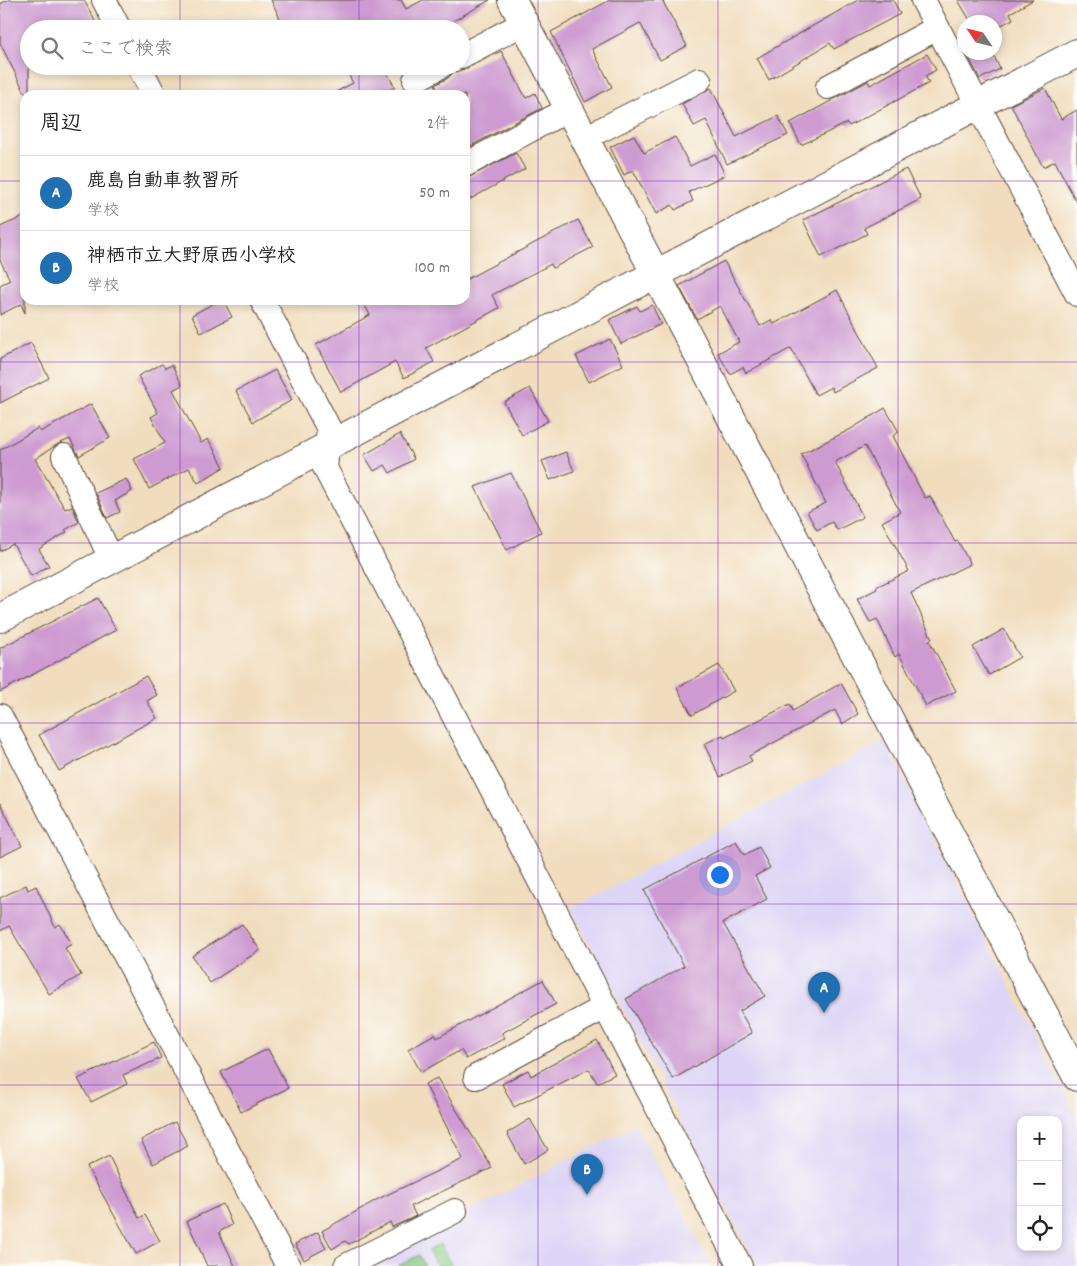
<!DOCTYPE html>
<html lang="ja">
<meta charset="utf-8">
<style>
:root{--surface:#fff;--page:#f6f6f6;--text:#222;--muted:#767676;--line:#e0e0e0;--accent:#1f6fb2}
body{margin:0;font-family:Dekko,"Klee One",sans-serif;background:var(--page);color:var(--text)}
.controls{position:absolute;right:15px;bottom:15px;display:grid;overflow:hidden;border-radius:10px;box-shadow:0 2px 8px #0003}
.controls button{width:45px;height:45px;display:grid;place-items:center;padding:0;border:0;border-bottom:1px solid var(--line);background:var(--surface);color:var(--text);font:25px sans-serif}
.compass{position:absolute;left:957px;top:15px;width:45px;height:45px;border-radius:50%;background:var(--surface);box-shadow:0 2px 8px #0003;rotate:305deg}
.you{position:absolute;left:719px;top:874px;width:18px;height:18px;margin:-12px;border:4px solid #fff;border-radius:50%;background:#1a73e8;box-shadow:0 0 0 8px #1a73e833}
.badge{display:grid;place-items:center;width:32px;height:32px;border-radius:50%;background:var(--accent);color:#fff;font-size:16px;font-weight:700}
.pin{position:absolute;translate:-50% -41px;filter:drop-shadow(0 1px 2px #0008)}
.pin::after{content:'';position:absolute;top:26px;width:18px;height:15px;background:inherit;clip-path:polygon(0 0,100% 0,50% 100%)}
.list{margin:0;padding:0;list-style:none}
h2{display:flex;justify-content:space-between;align-items:center;height:65px;margin:0;padding:0 20px;font-size:21px}
h2 small{font-size:16px;font-weight:400;color:var(--muted)}
.list li{display:grid;grid-template-columns:32px 1fr auto;gap:15px;align-items:center;box-sizing:border-box;height:75px;padding:0 20px;border-top:1px solid var(--line)}
.list b{display:block;font-size:19px;white-space:nowrap}
.list p{margin:0;font-size:16px;white-space:nowrap;color:var(--muted)}
.list em{font-size:16px;font-style:normal;color:var(--muted)}
.icon{flex:none;width:28px;height:28px;fill:none;stroke:currentColor;stroke-width:2;stroke-linecap:round;stroke-linejoin:round}
.map{position:relative;flex:none;width:1077px;height:1266px;overflow:hidden}
.search{position:absolute;background:var(--surface);box-shadow:0 2px 8px #0003;left:20px;top:20px;width:450px;height:55px;display:flex;align-items:center;gap:12px;box-sizing:border-box;padding:0 18px;border-radius:28px;color:var(--muted);font-size:19px}
.panel{position:absolute;background:var(--surface);box-shadow:0 2px 8px #0003;left:20px;top:90px;width:450px;height:215px;border-radius:15px}
.map>svg:first-child{display:block}
.built{fill:#ded5f6;fill-rule:evenodd}
.green{fill:#89cd86;stroke:#627c52}
.building{fill:#cd9bd2}
.lines{fill:none;stroke-linecap:round;stroke-linejoin:round}
.minor-casing{stroke:#564536;stroke-width:26}
.tertiary-casing{stroke:#564536;stroke-width:30}
.minor{stroke:#fff;stroke-width:24}
.tertiary{stroke:#fff;stroke-width:28}
.grid{fill:none;stroke:#7b2cbf;stroke-width:1;stroke-opacity:0.55}
</style>
<div class="map">
<svg width="1077" height="1266" viewBox="0 0 1077 1266">
<rect width="100%" height="100%" fill="#fdfcf7"/>
<filter id="ink" filterUnits="userSpaceOnUse"><feTurbulence type="fractalNoise" baseFrequency=".02" numOctaves="2"/><feDisplacementMap in="SourceGraphic" scale="10" xChannelSelector="R" yChannelSelector="G"/><feConvolveMatrix kernelMatrix="1 2 1 2 8 2 1 2 1" color-interpolation-filters="sRGB"/></filter>
<filter id="wash" filterUnits="userSpaceOnUse"><feTurbulence type="fractalNoise" baseFrequency=".0096" numOctaves="4" result="noise"/><feDisplacementMap in="SourceGraphic" scale="20" xChannelSelector="R" yChannelSelector="G"/><feGaussianBlur stdDeviation="1.12" result="paint"/><feColorMatrix in="noise" values="0 0 0 0 0 0 0 0 0 0 0 0 0 0 0 0 0 1.4 0 .05"/><feComposite in="paint" operator="in"/></filter>
<g filter="url(#wash)">
<rect width="100%" height="100%" fill="#f1ddbe"/>
<path class="built" d="M 885,741 L 1077,1117 L 1077,1266 L 757,1266 L 571,909 ZM 1021,1120 L 1058,1120 L 1058,1247 L 1021,1247 Z
M 636,1125 L 711,1266 L 364,1266 Z"/>
<path class="green" d="M 440,1244 L 452,1266 L 437,1266 L 428,1251 Z
M 419,1255 L 425,1266 L 398,1266 Z"/>
<g id="blocks">
<path class="building" d="M 8,0 L 84,0 L 99,29 L 29,29 L 29,95 L 26,95 L 0,43 L 0,4 Z
M 271,0 L 401,0 L 406,9 L 423,0 L 490,0 L 439,29 L 285,29 Z
M 610,0 L 662,0 L 687,46 L 660,60 L 640,23 L 592,49 L 612,87 L 585,102 L 551,32 Z
M 858,0 L 893,0 L 900,14 L 834,49 L 830,43 L 769,80 L 757,58 Z
M 958,0 L 1033,0 L 1010,13 L 1013,19 L 994,29 L 994,22 L 971,22 Z
M 501,51 L 526,98 L 535,93 L 542,108 L 465,149 L 465,95 L 441,95 L 435,85 L 448,78 L 455,70 L 456,72 L 467,68 Z
M 966,52 L 992,52 L 1000,69 L 980,79 Z
M 927,54 L 936,70 L 925,76 L 929,83 L 849,126 L 847,123 L 801,145 L 790,123 L 868,81 L 870,85 Z
M 344,66 L 383,66 L 395,87 L 380,95 L 330,95 L 353,83 Z
M 711,88 L 736,137 L 778,116 L 788,135 L 727,164 L 706,120 L 694,126 L 682,104 Z
M 1045,88 L 1061,119 L 1077,110 L 1077,203 L 1055,161 L 1043,167 L 1011,105 Z
M 634,135 L 644,153 L 675,137 L 690,166 L 715,154 L 725,175 L 689,192 L 693,201 L 675,210 L 672,205 L 656,214 L 633,170 L 624,175 L 610,147 Z
M 516,153 L 525,169 L 465,202 L 465,179 Z
M 906,169 L 921,199 L 864,228 L 867,234 L 821,257 L 803,220 Z
M 25,216 L 25,313 L 21,304 L 0,315 L 0,285 L 10,280 L 0,260 L 0,227 Z
M 578,220 L 593,247 L 553,268 L 551,264 L 492,295 L 499,308 L 426,348 L 434,362 L 404,378 L 395,362 L 341,392 L 316,345 L 370,315 L 362,300 L 465,300 L 465,280 Z
M 724,261 L 760,326 L 771,320 L 774,324 L 837,290 L 878,368 L 833,392 L 831,387 L 816,395 L 791,348 L 746,373 L 743,367 L 730,374 L 718,353 L 739,342 L 720,306 L 697,319 L 679,286 Z
M 220,300 L 223,300 L 232,317 L 201,333 L 192,315 Z
M 652,305 L 661,324 L 621,344 L 609,320 L 637,306 L 640,311 Z
M 610,339 L 623,365 L 589,382 L 576,356 Z
M 31,343 L 49,378 L 0,403 L 0,359 Z
M 162,364 L 165,368 L 172,365 L 182,385 L 173,390 L 201,443 L 208,439 L 224,467 L 198,483 L 189,468 L 149,489 L 134,459 L 165,443 L 151,417 L 158,413 L 138,376 Z
M 275,370 L 292,400 L 253,422 L 236,391 Z
M 530,388 L 548,421 L 522,435 L 504,402 Z
M 91,404 L 110,438 L 79,456 L 70,439 L 58,444 L 35,459 L 65,509 L 72,506 L 79,522 L 65,530 L 67,532 L 39,549 L 49,566 L 31,576 L 13,544 L 0,551 L 0,450 L 38,428 L 40,432 Z
M 885,408 L 899,432 L 893,436 L 925,498 L 930,496 L 955,542 L 958,541 L 970,564 L 911,593 L 932,639 L 929,640 L 956,691 L 926,706 L 899,654 L 895,657 L 877,619 L 870,622 L 857,599 L 877,589 L 876,587 L 909,571 L 882,522 L 900,512 L 865,446 L 835,462 L 863,517 L 837,530 L 832,522 L 817,530 L 807,512 L 826,503 L 801,454 L 851,429 Z
M 400,434 L 414,459 L 390,473 L 385,465 L 374,471 L 364,455 Z
M 566,452 L 574,471 L 550,480 L 542,461 Z
M 511,473 L 541,532 L 507,550 L 475,487 Z
M 126,479 L 132,491 L 115,501 L 120,512 L 107,518 L 96,493 Z
M 98,598 L 116,630 L 0,692 L 0,648 Z
M 1004,629 L 1020,657 L 989,675 L 973,647 Z
M 719,665 L 734,691 L 692,715 L 677,688 Z
M 146,676 L 157,695 L 147,701 L 157,718 L 59,771 L 39,735 Z
M 841,683 L 858,714 L 842,724 L 835,710 L 749,756 L 752,761 L 720,777 L 704,744 L 723,735 L 724,738 L 790,704 L 793,711 Z
M 0,803 L 22,846 L 0,857 Z
M 736,841 L 744,855 L 759,847 L 770,868 L 755,876 L 767,899 L 723,923 L 765,996 L 740,1011 L 752,1033 L 673,1079 L 626,999 L 684,966 L 644,890 Z
M 26,885 L 28,890 L 36,886 L 55,927 L 60,924 L 72,944 L 65,948 L 81,975 L 49,994 L 9,926 L 0,931 L 0,898 Z
M 242,924 L 260,950 L 210,983 L 192,956 Z
M 543,980 L 556,1004 L 502,1033 L 505,1038 L 466,1059 L 461,1050 L 421,1072 L 408,1049 L 435,1034 L 437,1038 Z
M 597,1040 L 615,1074 L 597,1083 L 589,1069 L 514,1107 L 502,1084 L 528,1070 L 531,1076 Z
M 154,1042 L 161,1058 L 123,1075 L 127,1084 L 91,1102 L 78,1079 Z
M 268,1049 L 288,1088 L 241,1112 L 221,1072 Z
M 437,1078 L 492,1168 L 411,1206 L 416,1216 L 392,1227 L 390,1222 L 349,1244 L 345,1241 L 332,1249 L 322,1231 L 378,1199 L 463,1159 L 425,1084 Z
M 530,1119 L 548,1150 L 524,1164 L 507,1133 Z
M 175,1122 L 188,1146 L 153,1164 L 141,1140 Z
M 109,1156 L 139,1218 L 145,1215 L 160,1241 L 136,1254 L 87,1167 Z
M 223,1204 L 232,1225 L 219,1232 L 235,1266 L 207,1266 L 187,1221 Z
M 318,1232 L 326,1248 L 304,1260 L 295,1244 Z"/>
</g>
</g>
<g filter="url(#ink)">
<use href="#blocks" fill-opacity="0" stroke="#564536" stroke-width="1"/>
<g class="lines">
<defs>
<path id="minor" d="M 104,0 L 119,29
M 923,0 L 1077,294
M 461,56 L 524,23
M 139,66 L 154,95
M 415,80 L 441,66
M 828,87 L 937,28
M 585,138 L 699,80
M 465,165 L 569,109
M 262,300 L 329,429 L 325,468 L 740,1266
M 64,456 L 111,559
M 0,716 L 288,1266
M 476,1077 L 605,1007
M 346,1266 L 455,1211"/>
<path id="tertiary" d="M 512,0 L 1077,1077
M 0,618 L 1077,53"/>
</defs>
<use href="#minor" class="minor-casing"/>
<use href="#tertiary" class="tertiary-casing"/>
<use href="#minor" class="minor"/>
<use href="#tertiary" class="tertiary"/>
</g>
</g>
<path class="grid" d="M 180,0 L 180,29M 359,0 L 359,29M 538,0 L 538,1266M 718,0 L 718,1266M 898,0 L 898,1266M 180,66 L 180,95M 359,66 L 359,95M 0,181 L 25,181M 465,181 L 1077,181M 180,300 L 180,1266M 359,300 L 359,1266M 0,362 L 1077,362M 0,543 L 1077,543M 0,723 L 1077,723M 0,904 L 1077,904M 0,1085 L 1077,1085"/>
</svg>
<div class="controls">
<button>+</button>
<button>−</button>
<button><svg class="icon" aria-label="locate" viewBox="0 0 24 24"><circle cx="12" cy="12" r="6"/><path d="M12 2v4M12 18v4M2 12h4M18 12h4"/></svg></button>
</div>
<svg class="compass" viewBox="-18 -18 36 36"><path d="M0-13l5 13h-10z" fill="#e53935"/><path d="M0 13l5-13h-10z" fill="#767676"/></svg>
<div class="you"></div>
<div class="pin badge" style="left:824px;top:1013px">A</div>
<div class="pin badge" style="left:587px;top:1195px">B</div>
<div class="search"><svg class="icon" aria-label="search" viewBox="0 0 24 24"><circle cx="10" cy="10" r="6"/><path d="M15 15l6 6"/></svg>ここで検索</div>
<section class="panel">
<h2>周辺<small>2件</small></h2>
<ul class="list">
<li><span class="badge">A</span><div><b>鹿島自動車教習所</b><p>学校</p></div><em>50 m</em></li>
<li><span class="badge">B</span><div><b>神栖市立大野原西小学校</b><p>学校</p></div><em>100 m</em></li>
</ul>
</section>
</div>
